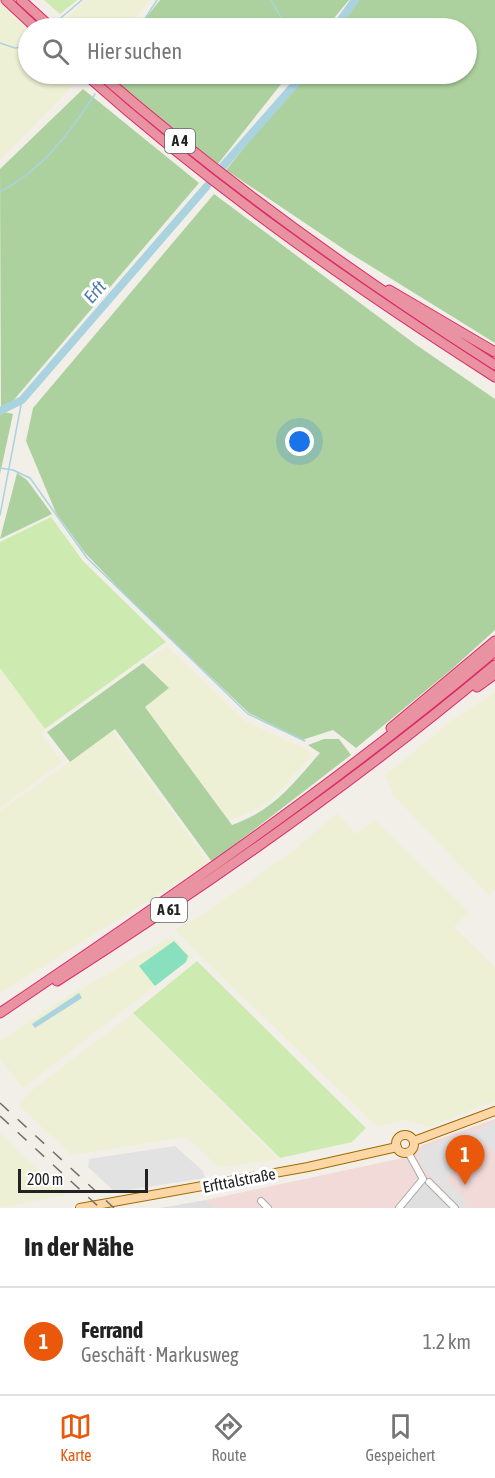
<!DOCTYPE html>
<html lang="de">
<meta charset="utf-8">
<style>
:root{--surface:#fff;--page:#f6f6f6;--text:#222;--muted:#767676;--line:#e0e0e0;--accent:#ea580c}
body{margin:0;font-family:"Asap Condensed",sans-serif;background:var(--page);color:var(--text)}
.scale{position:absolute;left:18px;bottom:15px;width:130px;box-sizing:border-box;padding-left:6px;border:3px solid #222;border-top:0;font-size:16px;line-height:21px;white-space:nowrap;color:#222;-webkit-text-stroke:4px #fff;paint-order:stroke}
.you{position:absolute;left:300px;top:442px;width:21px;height:21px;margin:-15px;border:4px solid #fff;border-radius:50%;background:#1a73e8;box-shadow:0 0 0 9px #1a73e833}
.badge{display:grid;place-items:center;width:39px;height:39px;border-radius:50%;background:var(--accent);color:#fff;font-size:20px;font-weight:700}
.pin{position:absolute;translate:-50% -50px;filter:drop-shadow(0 2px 3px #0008)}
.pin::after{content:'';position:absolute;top:32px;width:21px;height:18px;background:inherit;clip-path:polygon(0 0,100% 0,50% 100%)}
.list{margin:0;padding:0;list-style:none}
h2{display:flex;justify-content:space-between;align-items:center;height:78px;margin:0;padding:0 24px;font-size:26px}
h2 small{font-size:20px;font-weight:400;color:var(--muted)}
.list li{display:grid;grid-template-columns:39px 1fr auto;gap:18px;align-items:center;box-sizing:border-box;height:108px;padding:0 24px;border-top:2px solid var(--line)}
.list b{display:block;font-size:22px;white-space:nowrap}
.list p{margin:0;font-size:20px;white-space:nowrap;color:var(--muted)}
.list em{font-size:20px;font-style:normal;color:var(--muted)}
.icon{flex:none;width:33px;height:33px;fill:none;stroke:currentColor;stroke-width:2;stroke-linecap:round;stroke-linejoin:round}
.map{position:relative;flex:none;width:495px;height:1208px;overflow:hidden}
.search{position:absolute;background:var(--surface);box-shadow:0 2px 4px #0004;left:18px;right:18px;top:18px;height:66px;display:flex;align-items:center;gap:15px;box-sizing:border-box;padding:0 21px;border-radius:33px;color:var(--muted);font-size:22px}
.sheet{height:186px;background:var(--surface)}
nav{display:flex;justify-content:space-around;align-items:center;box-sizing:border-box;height:84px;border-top:2px solid var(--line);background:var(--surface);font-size:16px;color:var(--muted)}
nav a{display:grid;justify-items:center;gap:3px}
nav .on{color:var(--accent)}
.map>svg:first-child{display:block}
.residential{fill:#e0dfdf}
.commercial{fill:#f2dad9}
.farmland{fill:#eef0d5}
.grass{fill:#cdebb0}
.forest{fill:#add19e}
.pitch{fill:#88e0be}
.parking{fill:#e2e2e2}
.water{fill:#aad3df}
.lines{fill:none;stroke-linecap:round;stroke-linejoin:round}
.stream{stroke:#aad3df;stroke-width:1.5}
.river{stroke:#aad3df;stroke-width:8}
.minor-casing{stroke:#a9a9a9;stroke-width:8}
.major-casing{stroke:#a06b00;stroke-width:10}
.highway-casing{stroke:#dc2a67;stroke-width:11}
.minor{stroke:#fff;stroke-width:6}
.major{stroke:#fcd6a4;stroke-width:8}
.highway{stroke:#e892a2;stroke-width:9}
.rail{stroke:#707070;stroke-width:1.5;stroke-dasharray:12 12;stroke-linecap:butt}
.labels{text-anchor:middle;stroke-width:6;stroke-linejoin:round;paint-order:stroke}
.shield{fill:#fff;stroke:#646464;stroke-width:1.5}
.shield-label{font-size:15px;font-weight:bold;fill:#222}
.street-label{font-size:16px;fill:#222;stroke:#fff}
.water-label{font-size:18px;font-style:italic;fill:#4a7aab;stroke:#fff}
</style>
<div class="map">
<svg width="495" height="1208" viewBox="0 0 495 1208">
<rect width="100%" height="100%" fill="#f2efe9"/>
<path class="residential" d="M 426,1182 L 453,1208 L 401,1208 Z
M 206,1200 L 215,1208 L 160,1208 Z"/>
<path class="commercial" d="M 495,1119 L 495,1208 L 453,1208 L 426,1182 L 401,1208 L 215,1208 L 206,1200 L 412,1156 L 422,1145 Z"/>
<path class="farmland" d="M 0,0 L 28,33 L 28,74 L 64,74 L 74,85 L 0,160 Z
M 86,0 L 150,0 L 128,28 L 75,28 L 65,19 Z
M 167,646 L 245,721 L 310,751 L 311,757 L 266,805 L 229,821 L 145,706 L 169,688 L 143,663 Z
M 0,668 L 45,729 L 41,733 L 62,762 L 0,808 Z
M 495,692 L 495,890 L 489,896 L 392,794 L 385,775 L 451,721 Z
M 113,731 L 209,863 L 0,993 L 0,811 Z
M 337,813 L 356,834 L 375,820 L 469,912 L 454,927 L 495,967 L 495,1101 L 429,1127 L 404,1120 L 377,1127 L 179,935 L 176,929 L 202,915 L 295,849 Z
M 172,936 L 193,957 L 23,1088 L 0,1059 L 0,1041 L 53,1005 Z
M 132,1014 L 189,1070 L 278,1159 L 219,1168 L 186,1137 L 72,1155 L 18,1105 L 31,1091 Z
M 0,1133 L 65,1195 L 0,1208 Z"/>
<path class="grass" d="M 44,0 L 77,0 L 60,14 Z
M 51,517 L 83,561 L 166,642 L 45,729 L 0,668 L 0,542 Z
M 197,961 L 366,1128 L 352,1142 L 280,1158 L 133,1013 Z"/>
<path class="forest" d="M 160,0 L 349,0 L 326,28 L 138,28 Z
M 358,0 L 495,0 L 495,343 L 348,252 L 226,170 L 304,74 L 466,74 L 466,28 L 337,28 Z
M 105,74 L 289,74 L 218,164 Z
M 83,89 L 199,183 L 12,402 L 1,410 L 0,169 Z
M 214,194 L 415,344 L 495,399 L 495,630 L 452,669 L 356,748 L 333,730 L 302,740 L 249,713 L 135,605 L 85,553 L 56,513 L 26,441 L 33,408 Z
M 0,411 L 13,414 L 0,474 Z
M 17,473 L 27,480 L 52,514 L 0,539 Z
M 143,663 L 169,688 L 145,707 L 232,825 C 274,810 292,785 320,753 L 308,745 L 324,739 L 339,739 L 351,755 L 212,862 L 115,729 L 70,762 L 47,732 Z"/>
<path class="pitch" d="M 174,941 L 188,956 L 186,962 L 155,986 L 139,966 Z"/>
<path class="parking" d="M 495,1122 L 495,1152 L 484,1142 L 446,1179 L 469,1203 L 460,1208 L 421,1164 L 418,1157 L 420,1149 L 470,1131 L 472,1133 Z
M 175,1146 L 203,1171 L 205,1178 L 115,1192 L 88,1167 L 89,1159 Z"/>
<path class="water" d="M 79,993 L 82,998 L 35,1028 L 32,1024 Z"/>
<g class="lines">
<path class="stream" d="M 271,0 L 287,28
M 56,22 L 82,0
M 139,28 L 157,0
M 0,43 L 15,48 L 28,46
M 0,192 C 43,169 69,134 95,94
M 0,468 L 13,470 L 30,478 L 87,558 L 248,714 L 305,741
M 0,515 L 22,400"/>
<path class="river" d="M 335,28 L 355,0
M 223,166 L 304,74
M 0,411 L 22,400 L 207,186"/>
<defs>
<path id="minor" d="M 429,1182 L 455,1208
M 261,1201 L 268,1208
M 399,1208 L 423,1179 L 408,1152"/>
<path id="major" d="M396 1144a9 9 0 1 1 18 0a9 9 0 1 1-18 0Z
M 414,1141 L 495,1111
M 80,1208 L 308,1167 L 397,1147"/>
<path id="highway" d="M 6,0 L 36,28
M 21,0 L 52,28
M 85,74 C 213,188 351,285 495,377
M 100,74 C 224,182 356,276 495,365
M 389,290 L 495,352
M 477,687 L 495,674
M 391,728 L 495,641
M 57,981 C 209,884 357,781 495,665
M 0,1013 C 170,898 338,783 495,651"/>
</defs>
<use href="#minor" class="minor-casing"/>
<use href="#major" class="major-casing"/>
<use href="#highway" class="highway-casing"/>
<use href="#minor" class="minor"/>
<use href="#major" class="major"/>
<use href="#highway" class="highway"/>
<path class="rail" d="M 0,1103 L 114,1208
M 0,1116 L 100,1208"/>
</g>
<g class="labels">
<g class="shield">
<rect x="165" y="129" width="30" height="24" rx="4.5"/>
<rect x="151" y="898" width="36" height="24" rx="4.5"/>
</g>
<g class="shield-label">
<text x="180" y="146">A 4</text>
<text x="169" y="915">A 61</text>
</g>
<g class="street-label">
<text transform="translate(239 1180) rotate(-11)" y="6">Erfttalstraße</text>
</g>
<g class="water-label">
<text transform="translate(95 292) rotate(-49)" y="6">Erft</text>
</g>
</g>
</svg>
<div class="scale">200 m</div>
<div class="you"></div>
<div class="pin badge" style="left:465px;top:1185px">1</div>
<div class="search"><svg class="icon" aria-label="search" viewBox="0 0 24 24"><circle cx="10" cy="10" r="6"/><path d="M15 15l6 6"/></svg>Hier suchen</div>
</div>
<section class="sheet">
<h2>In der Nähe<small></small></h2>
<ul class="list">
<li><span class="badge">1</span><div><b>Ferrand</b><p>Geschäft · Markusweg</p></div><em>1.2 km</em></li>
</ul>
</section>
<nav>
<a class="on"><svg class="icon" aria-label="map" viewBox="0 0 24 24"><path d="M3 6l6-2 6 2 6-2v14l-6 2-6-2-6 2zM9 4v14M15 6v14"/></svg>Karte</a>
<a><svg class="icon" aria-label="directions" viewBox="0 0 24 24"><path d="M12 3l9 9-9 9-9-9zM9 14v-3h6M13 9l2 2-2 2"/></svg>Route</a>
<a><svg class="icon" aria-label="saved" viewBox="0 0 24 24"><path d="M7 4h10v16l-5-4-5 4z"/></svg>Gespeichert</a>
</nav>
